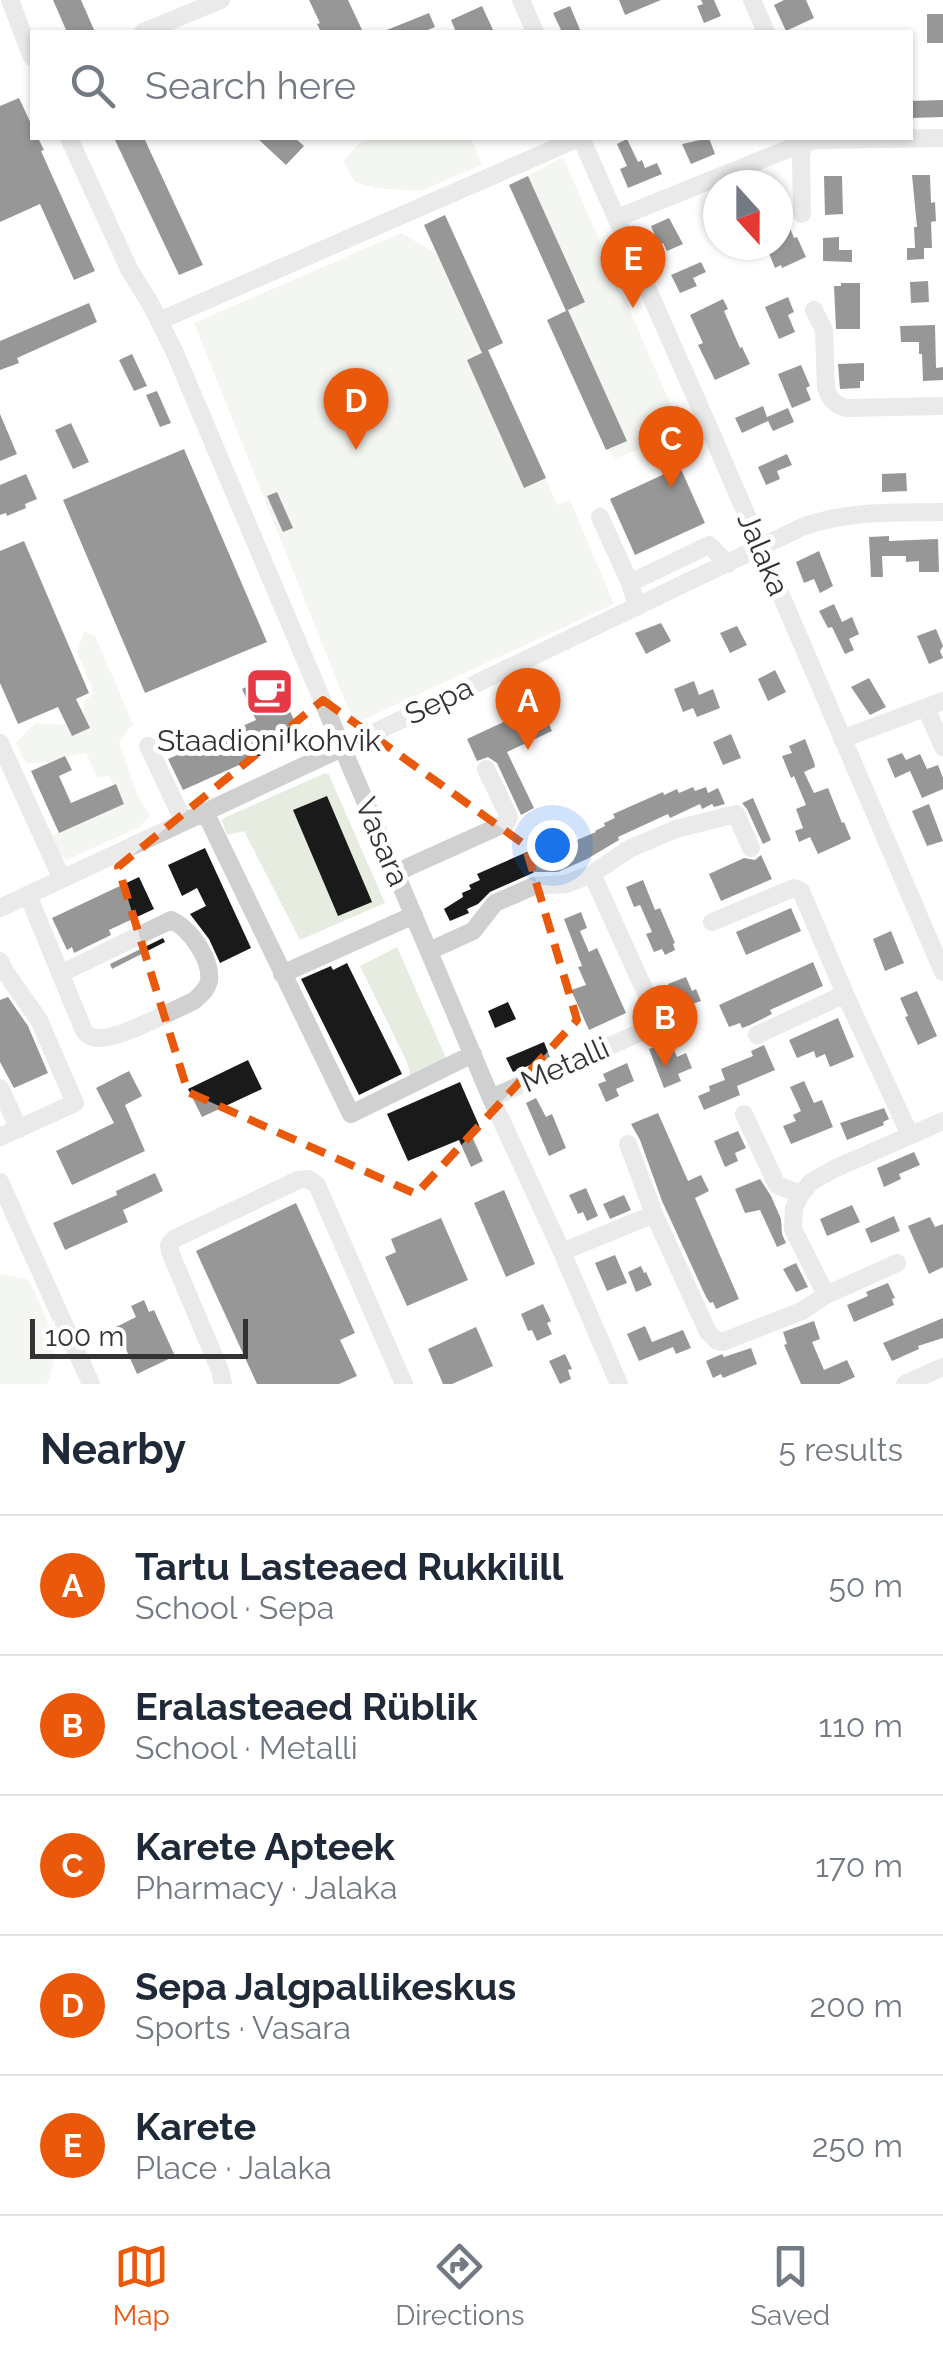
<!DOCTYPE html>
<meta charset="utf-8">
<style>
:root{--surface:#fff;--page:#f6f6f7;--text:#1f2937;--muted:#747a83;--line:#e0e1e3;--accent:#ea580c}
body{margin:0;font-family:Raleway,sans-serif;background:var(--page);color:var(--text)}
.compass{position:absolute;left:703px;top:170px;width:90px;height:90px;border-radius:50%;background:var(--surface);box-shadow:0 2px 8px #0004;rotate:159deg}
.scale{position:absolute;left:30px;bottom:25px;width:218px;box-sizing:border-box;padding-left:10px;border:5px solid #333;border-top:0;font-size:28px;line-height:35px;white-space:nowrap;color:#333;-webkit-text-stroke:8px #fff;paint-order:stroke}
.you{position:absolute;left:552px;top:845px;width:35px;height:35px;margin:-25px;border:8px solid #fff;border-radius:50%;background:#1a73e8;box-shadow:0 0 0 15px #1a73e833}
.badge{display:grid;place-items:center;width:65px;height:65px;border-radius:50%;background:var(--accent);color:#fff;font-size:32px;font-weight:700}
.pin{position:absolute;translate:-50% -82px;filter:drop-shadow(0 2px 5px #0008)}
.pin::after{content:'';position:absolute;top:52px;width:35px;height:30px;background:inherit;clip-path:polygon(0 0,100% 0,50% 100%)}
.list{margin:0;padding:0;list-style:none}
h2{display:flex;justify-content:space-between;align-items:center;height:130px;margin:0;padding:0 40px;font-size:42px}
h2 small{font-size:32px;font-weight:400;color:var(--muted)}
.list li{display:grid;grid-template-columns:65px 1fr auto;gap:30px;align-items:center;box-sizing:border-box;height:140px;padding:0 40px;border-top:2px solid var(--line)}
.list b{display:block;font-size:38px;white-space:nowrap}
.list p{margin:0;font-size:32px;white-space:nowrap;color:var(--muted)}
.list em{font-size:32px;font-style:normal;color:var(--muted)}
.icon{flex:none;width:55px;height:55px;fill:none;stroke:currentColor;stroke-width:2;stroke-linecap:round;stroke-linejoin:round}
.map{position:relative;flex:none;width:943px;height:1384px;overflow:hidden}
.search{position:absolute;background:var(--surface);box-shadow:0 2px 8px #0004;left:30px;right:30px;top:30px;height:110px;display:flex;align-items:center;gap:25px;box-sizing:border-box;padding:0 35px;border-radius:0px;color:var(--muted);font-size:38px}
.sheet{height:830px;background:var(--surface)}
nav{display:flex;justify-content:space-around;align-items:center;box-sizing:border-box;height:140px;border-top:2px solid var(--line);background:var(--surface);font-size:28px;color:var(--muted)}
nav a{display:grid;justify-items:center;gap:5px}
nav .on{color:var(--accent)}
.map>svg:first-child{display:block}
.green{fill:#e6ecdf}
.building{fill:#1a1a1a}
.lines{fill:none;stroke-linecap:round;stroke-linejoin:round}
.minor{stroke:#d0d0d0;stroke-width:18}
.marked{fill:none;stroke:#e8590c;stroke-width:8;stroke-dasharray:20 12;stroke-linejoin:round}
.labels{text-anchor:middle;stroke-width:10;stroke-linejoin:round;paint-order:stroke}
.street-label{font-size:30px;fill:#333;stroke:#fff}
.poi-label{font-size:30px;fill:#333;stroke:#fff}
</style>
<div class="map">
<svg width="943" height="1384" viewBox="0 0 943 1384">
<rect width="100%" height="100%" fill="#fff"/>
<path class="green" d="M 373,138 L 471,138 L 482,165 L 420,191 L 374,188 L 355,182 L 343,162 L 359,143 Z
M 563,157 L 683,433 L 615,458 L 609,449 L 627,440 L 568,310 L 585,301 L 528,176 Z
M 401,233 L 437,254 L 482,353 L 467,360 L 524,487 L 546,478 L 557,505 L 570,500 L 614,604 L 354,724 L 194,323 Z
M 84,631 L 95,636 L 133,724 L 119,742 L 137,794 L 150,816 L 139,827 L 67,860 L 58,853 L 51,836 L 124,803 L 109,776 L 97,777 L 86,753 L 41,763 L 26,763 L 16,743 L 35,723 L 66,725 L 72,736 L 89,728 L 84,716 L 84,702 L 94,693 L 77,652 Z
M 325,773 L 329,775 L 385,903 L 300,940 L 244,831 L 227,835 L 222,821 L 224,818 Z
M 397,947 L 446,1058 L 411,1076 L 406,1060 L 360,966 Z
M 0,1274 L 29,1280 C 45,1319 64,1342 47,1384 L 0,1384 Z"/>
<path class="building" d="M 53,0 L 81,0 L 95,32 L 67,32 Z
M 309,0 L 348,0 L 363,32 L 321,32 L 317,24 L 320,23 Z
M 619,0 L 661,0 L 625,15 Z
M 701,0 L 714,0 L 721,16 L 704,23 L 697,6 L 703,4 Z
M 784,0 L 806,0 L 814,18 L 786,31 L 774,5 Z
M 482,6 L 494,32 L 456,32 L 451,20 Z
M 570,6 L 581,32 L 562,32 L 553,13 Z
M 429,13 L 435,27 L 423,32 L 382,32 Z
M 927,14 L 943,14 L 943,43 L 927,43 Z
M 19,98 L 32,126 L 32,138 L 38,138 L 44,150 L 41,151 L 95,271 L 74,280 L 40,204 L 0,222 L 0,106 Z
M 943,100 L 943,117 L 910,118 L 910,101 Z
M 114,138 L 144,138 L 203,265 L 179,275 Z
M 257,138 L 295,138 L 304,146 L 286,165 Z
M 709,138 L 715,154 L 691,164 L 682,144 Z
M 627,139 L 638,162 L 642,160 L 645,168 L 657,163 L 662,174 L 628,188 L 620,169 L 627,166 L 617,144 Z
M 912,175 L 930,175 L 931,203 L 935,202 L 936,221 L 931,222 L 932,248 L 924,248 L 924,259 L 907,260 L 907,248 L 915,248 L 914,227 L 917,227 Z
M 528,176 L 585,302 L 566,311 L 509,185 Z
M 824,176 L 842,176 L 843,214 L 825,215 Z
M 445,215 L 503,343 L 482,353 L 424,225 Z
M 669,218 L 683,244 L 667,251 L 663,243 L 659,245 L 651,226 Z
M 790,228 L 794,238 L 797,237 L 806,257 L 782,268 L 781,265 L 775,268 L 768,251 L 774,248 L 772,245 L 778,245 L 778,233 Z
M 839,237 L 839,250 L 852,250 L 852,262 L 823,261 L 823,238 Z
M 701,262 L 706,272 L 693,278 L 697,286 L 680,293 L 671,275 Z
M 928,281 L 929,302 L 911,303 L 910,282 Z
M 841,283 L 860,283 L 860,329 L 836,329 L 834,286 L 841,286 Z
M 788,297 L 794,312 L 788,315 L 795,332 L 779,339 L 765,307 Z
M 723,299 L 728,309 L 724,311 L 740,348 L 742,347 L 750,364 L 715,380 L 698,345 L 703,343 L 690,315 Z
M 89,303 L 97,322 L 17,358 L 19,363 L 0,370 L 0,341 Z
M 568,310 L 627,441 L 606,450 L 547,320 Z
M 935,325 L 936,368 L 943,367 L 943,380 L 923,381 L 922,354 L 919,354 L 919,342 L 901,342 L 900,326 Z
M 488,350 L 546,478 L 524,488 L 467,360 Z
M 132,354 L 147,386 L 134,391 L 119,360 Z
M 864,363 L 864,381 L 860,381 L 860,388 L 840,389 L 838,364 Z
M 801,365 L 810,386 L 806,388 L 811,400 L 792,408 L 778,374 Z
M 157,391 L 171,423 L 160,427 L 146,395 Z
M 763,406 L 767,417 L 788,408 L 794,422 L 773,431 L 768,421 L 742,433 L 735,418 Z
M 0,414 L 17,454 L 0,461 Z
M 71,423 L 89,462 L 73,469 L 55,430 Z
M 184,449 L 267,642 L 145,693 L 63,500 Z
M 787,454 L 792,465 L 777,471 L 780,479 L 766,485 L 758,467 Z
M 680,467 L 705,523 L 635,555 L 610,499 Z
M 906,473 L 907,491 L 882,492 L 882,474 Z
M 26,474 L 37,499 L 25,504 L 26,508 L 7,516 L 6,513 L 0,515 L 0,485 Z
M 277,492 L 293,528 L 283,532 L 267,496 Z
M 889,536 L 889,541 L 938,539 L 939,572 L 919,572 L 919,561 L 906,562 L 906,556 L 882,556 L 883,577 L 871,577 L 869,537 Z
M 24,541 L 89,693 L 76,699 L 90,728 L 72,736 L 58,707 L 18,724 L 0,683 L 0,551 Z
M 819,551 L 833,586 L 820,593 L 814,579 L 804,583 L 796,562 Z
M 834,604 L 842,622 L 852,617 L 859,634 L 849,639 L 854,650 L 845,654 L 832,627 L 828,628 L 819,611 Z
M 661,623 L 671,641 L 646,654 L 635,633 Z
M 737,626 L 747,645 L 730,653 L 720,633 Z
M 936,629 L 943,646 L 940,651 L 943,658 L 929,664 L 917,636 Z
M 775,670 L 786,692 L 768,701 L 758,679 Z
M 266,678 L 281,709 L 287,705 L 302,737 L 183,790 L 168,759 L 256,720 L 242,689 Z
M 869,678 L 886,707 L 870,715 L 851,687 Z
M 694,681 L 699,695 L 713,689 L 720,708 L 697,717 L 693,708 L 683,712 L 674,689 Z
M 540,705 L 552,731 L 507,752 L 534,808 L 521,815 L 497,763 L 488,757 L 477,761 L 467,739 Z
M 731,734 L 741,758 L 723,765 L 713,742 Z
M 805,739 L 814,762 L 815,767 L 804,772 L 814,793 L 828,788 L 842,823 L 844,822 L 851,839 L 818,854 L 810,837 L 799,842 L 795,831 L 803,828 L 796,809 L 806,805 L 794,776 L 791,778 L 782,756 L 792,753 L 789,746 Z
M 902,753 L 906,760 L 920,754 L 927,769 L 938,765 L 943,778 L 943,789 L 922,798 L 910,771 L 895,778 L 887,759 Z
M 65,756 L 72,770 L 59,776 L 71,803 L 116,784 L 124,804 L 59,833 L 31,771 Z
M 693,787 L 695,791 L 706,787 L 708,793 L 718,788 L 725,804 L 714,807 L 712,804 L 702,809 L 700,804 L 670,818 L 668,814 L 618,837 L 619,840 L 587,859 L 558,872 L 535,872 L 490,892 L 478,904 L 467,909 L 469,913 L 450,921 L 444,909 L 463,897 L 462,893 L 471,889 L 469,885 L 480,880 L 477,874 L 527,852 L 529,857 L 540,852 L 541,855 L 596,832 L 595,831 L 605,826 L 604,823 L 615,818 L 613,814 L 663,792 L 664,795 L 677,789 L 679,793 Z
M 327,796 L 372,902 L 338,916 L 293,810 Z
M 753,798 L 771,840 L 763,844 L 747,809 L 742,803 Z
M 929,804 L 943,841 L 927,846 L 912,811 Z
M 205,848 L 251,948 L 220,963 L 209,939 L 190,914 L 206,906 L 197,888 L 182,896 L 168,865 Z
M 761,855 L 772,879 L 721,901 L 709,874 L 744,858 L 755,860 Z
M 139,877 L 154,909 L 109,930 L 111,935 L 74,953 L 72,947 L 67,950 L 52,918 Z
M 643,880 L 655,910 L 660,908 L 675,943 L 673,944 L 675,950 L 665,955 L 662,949 L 654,952 L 646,934 L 652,932 L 640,905 L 634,907 L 626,887 Z
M 791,908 L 801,931 L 746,955 L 736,932 Z
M 581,912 L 587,928 L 580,931 L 589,952 L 597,948 L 626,1013 L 589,1030 L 571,990 L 586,985 L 578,967 L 582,966 L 564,919 Z
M 891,931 L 904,963 L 885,971 L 873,939 Z
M 163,938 L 165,942 L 112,969 L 110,964 Z
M 813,962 L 823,986 L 770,1010 L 772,1014 L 750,1025 L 742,1028 L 740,1023 L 729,1027 L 719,1005 Z
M 347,963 L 402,1074 L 359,1095 L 301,979 L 331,966 L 333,970 Z
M 686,977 L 692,991 L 696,989 L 701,1001 L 686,1006 L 684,1001 L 676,1004 L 668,984 Z
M 917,991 L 937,1036 L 918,1045 L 905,1017 L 908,1016 L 900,998 Z
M 8,997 L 28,1026 L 48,1073 L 14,1088 L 0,1062 L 0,1000 Z
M 508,1002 L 516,1019 L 495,1028 L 488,1011 Z
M 838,1018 L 854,1057 L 830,1067 L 825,1054 L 816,1058 L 814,1051 L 797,1058 L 789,1040 Z
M 670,1041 L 677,1057 L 686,1053 L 692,1068 L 678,1074 L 681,1081 L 664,1088 L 649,1049 Z
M 544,1042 L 550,1057 L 513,1072 L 506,1058 Z
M 764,1045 L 775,1070 L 737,1086 L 740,1095 L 704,1110 L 698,1096 L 710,1091 L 709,1086 L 725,1080 L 721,1069 L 753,1056 L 751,1051 Z
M 248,1060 L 262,1089 L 202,1117 L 188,1089 Z
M 627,1063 L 634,1081 L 616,1089 L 619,1096 L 606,1102 L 598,1084 L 606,1081 L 603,1074 Z
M 129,1071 L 142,1096 L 125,1105 L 145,1151 L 72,1185 L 56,1151 L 114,1123 L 96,1088 Z
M 804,1081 L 814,1103 L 822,1100 L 833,1127 L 791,1144 L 783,1126 L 796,1121 L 793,1115 L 801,1111 L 790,1087 Z
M 460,1082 L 481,1130 L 471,1134 L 483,1161 L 471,1167 L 459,1140 L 408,1161 L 387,1114 Z
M 536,1098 L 546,1117 L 552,1114 L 566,1148 L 549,1156 L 526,1103 Z
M 884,1108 L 889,1119 L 883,1122 L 884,1125 L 847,1140 L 840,1123 Z
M 658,1113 L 688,1181 L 701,1175 L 709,1191 L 695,1198 L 739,1299 L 716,1309 L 713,1302 L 710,1303 L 706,1297 L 662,1201 L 640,1140 L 631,1124 Z
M 738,1131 L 746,1148 L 735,1153 L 738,1161 L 725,1167 L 714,1141 Z
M 914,1152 L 920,1165 L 899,1174 L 901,1179 L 884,1187 L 877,1168 Z
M 155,1173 L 163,1191 L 123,1210 L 128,1222 L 65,1250 L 53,1223 L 117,1195 L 116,1191 Z
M 760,1179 L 771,1196 L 781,1219 L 782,1234 L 786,1243 L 777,1247 L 760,1210 L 745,1213 L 735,1189 Z
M 586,1188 L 598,1216 L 587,1221 L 583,1212 L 578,1214 L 569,1195 Z
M 504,1190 L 535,1264 L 506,1277 L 474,1203 Z
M 624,1195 L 631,1210 L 610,1219 L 603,1204 Z
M 296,1203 L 355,1333 L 340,1340 L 357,1376 L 339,1384 L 257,1384 L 196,1251 Z
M 852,1205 L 860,1222 L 827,1236 L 820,1219 Z
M 894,1216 L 900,1231 L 871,1243 L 865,1229 Z
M 930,1217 L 935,1227 L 943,1224 L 943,1267 L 929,1274 L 908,1226 Z
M 441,1218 L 468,1280 L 407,1306 L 385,1257 L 396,1252 L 391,1239 Z
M 615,1255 L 627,1283 L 607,1291 L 595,1263 Z
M 796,1263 L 808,1287 L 796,1292 L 783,1269 Z
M 641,1266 L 644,1273 L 646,1272 L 652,1285 L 636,1292 L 628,1272 Z
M 888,1283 L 895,1298 L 892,1299 L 894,1305 L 854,1322 L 847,1305 L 868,1296 L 866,1292 Z
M 144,1300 L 149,1312 L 154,1310 L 175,1356 L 137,1374 L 116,1327 L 136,1317 L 131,1306 Z
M 543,1304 L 551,1321 L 547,1323 L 552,1334 L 537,1341 L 532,1330 L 528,1331 L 521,1314 Z
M 943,1318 L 943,1338 L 918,1346 L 919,1349 L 892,1361 L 883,1343 Z
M 814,1321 L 820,1339 L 812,1342 L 824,1370 L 847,1360 L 855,1377 L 839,1384 L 801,1384 L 784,1345 L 787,1344 L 783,1332 Z
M 645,1326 L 652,1342 L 683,1330 L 691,1348 L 676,1354 L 673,1347 L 639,1361 L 627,1334 Z
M 476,1327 L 493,1366 L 452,1384 L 443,1384 L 428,1349 Z
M 751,1348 L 757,1364 L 723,1378 L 721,1374 L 713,1378 L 706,1361 L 722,1354 L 724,1357 Z
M 565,1354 L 572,1369 L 568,1370 L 571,1379 L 560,1384 L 549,1361 Z"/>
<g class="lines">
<path class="minor" d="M 10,0 L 32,57
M 521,0 L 535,32
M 752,0 L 766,32
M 143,32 L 221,0
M 69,138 L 129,269 L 150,303 L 175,353 L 491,1098 L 562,1252 L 619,1384
M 581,138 L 710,430 L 943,972
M 802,214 L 801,157 L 804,138
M 617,218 L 803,143 L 820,140 L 943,138
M 814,310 L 824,330 L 826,388 C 830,399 834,405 846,408 L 943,406
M 159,321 L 579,138
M 600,517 L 630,583
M 637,607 L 630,583 L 709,545 L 728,564
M 926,708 L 943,747
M 842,739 L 943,701
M 0,743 L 62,879
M 148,746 L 184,822
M 205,812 L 351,1114 L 473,1054
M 395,873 L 506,823 L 509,817 L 486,769
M 28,895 L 84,1031 C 89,1036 89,1037 97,1038 C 118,1040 173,1010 194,1001 C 200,995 207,990 209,981 C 212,960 190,928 171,920 L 60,974
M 0,908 L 342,748 L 802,527 C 849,510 893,513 943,512
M 712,922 L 794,888 L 801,891 L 845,994 L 910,1135
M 429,951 L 473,931 L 495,903 L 534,886 L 566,884 L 592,874 L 629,849 L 676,829 L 736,814 L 751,848
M 0,961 L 6,973 L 39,1020 L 75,1103 L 0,1137
M 282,974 L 414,915
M 757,1035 L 845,994
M 0,1088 L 19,1129
M 491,1098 L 648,1029 L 653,1024 L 654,1011 L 592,874
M 744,1114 L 777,1185 L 801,1194
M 628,1144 L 654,1214
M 0,1182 L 91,1384
M 562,1252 L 654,1214 L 708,1332 L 717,1341 L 722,1342 L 802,1311 L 826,1295 L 897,1263
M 826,1295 L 793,1229 L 794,1208 L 801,1194 L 811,1182 L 834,1169 L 943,1121
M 223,1384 L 220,1370 L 170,1252 L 169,1245 L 174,1239 L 298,1180 L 308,1179 L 317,1185 L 404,1384
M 905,1384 L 943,1367"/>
</g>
<path d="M0 0H943V1384H0ZM 323,700 L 525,845 L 577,1020 L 416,1194 L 188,1092 L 118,867 Z" fill="#fff" fill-opacity=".55" fill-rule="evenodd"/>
<path class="marked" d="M 323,700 L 525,845 L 577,1020 L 416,1194 L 188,1092 L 118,867 Z"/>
<defs>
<symbol id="cafe-square" viewBox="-11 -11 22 22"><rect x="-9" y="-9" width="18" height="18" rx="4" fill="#e63946" stroke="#fff"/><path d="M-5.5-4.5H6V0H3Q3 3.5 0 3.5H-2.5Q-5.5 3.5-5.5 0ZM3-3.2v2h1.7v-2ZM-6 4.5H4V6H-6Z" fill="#fff"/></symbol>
</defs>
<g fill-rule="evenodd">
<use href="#cafe-square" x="242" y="664" width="55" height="55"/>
</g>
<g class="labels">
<g class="street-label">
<text transform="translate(763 554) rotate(67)" y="10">Jalaka</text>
<text transform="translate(439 701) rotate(-26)" y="10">Sepa</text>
<text transform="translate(382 842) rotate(67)" y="10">Vasara</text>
<text transform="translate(565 1065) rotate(-24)" y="10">Metalli</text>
</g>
<g class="poi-label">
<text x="269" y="751">Staadioni kohvik</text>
</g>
</g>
</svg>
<svg class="compass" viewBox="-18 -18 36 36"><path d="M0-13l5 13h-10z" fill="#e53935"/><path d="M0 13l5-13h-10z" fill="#747a83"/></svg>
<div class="scale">100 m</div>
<div class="you"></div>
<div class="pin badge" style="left:528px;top:750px">A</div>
<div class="pin badge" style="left:665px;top:1067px">B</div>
<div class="pin badge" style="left:671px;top:488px">C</div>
<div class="pin badge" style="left:356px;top:450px">D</div>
<div class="pin badge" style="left:633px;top:308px">E</div>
<div class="search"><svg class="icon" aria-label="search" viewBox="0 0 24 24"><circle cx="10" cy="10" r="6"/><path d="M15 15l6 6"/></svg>Search here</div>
</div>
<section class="sheet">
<h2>Nearby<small>5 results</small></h2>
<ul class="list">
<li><span class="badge">A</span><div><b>Tartu Lasteaed Rukkilill</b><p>School · Sepa</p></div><em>50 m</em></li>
<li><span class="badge">B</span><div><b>Eralasteaed Rüblik</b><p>School · Metalli</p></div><em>110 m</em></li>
<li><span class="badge">C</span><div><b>Karete Apteek</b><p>Pharmacy · Jalaka</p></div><em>170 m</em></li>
<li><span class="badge">D</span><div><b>Sepa Jalgpallikeskus</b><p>Sports · Vasara</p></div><em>200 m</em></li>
<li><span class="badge">E</span><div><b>Karete</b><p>Place · Jalaka</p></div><em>250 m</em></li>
</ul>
</section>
<nav>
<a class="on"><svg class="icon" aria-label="map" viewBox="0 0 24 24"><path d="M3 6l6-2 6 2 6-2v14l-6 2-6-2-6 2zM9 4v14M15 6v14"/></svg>Map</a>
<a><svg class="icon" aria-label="directions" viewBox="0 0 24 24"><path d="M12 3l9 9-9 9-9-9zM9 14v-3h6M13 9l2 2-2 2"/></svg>Directions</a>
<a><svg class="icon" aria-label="saved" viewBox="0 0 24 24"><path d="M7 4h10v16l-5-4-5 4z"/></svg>Saved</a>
</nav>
